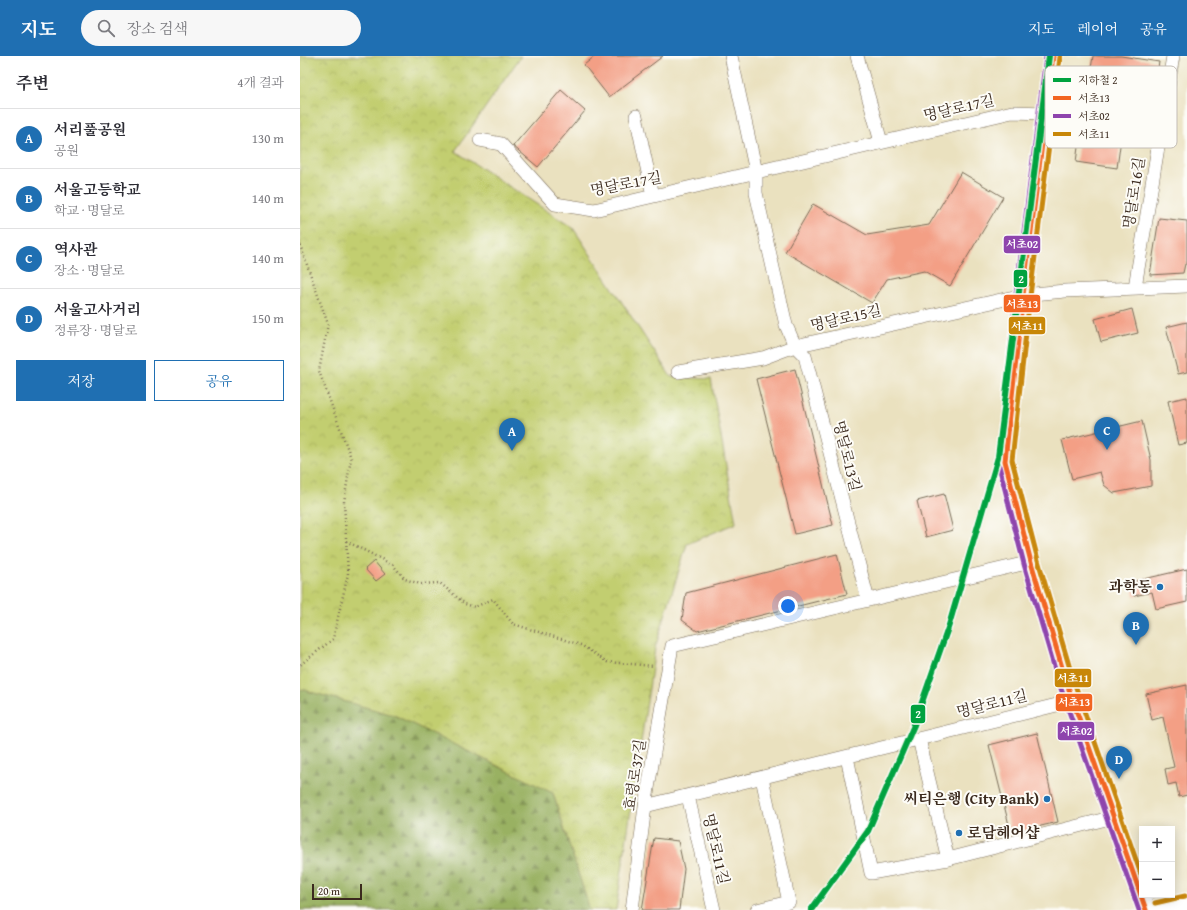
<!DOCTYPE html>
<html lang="ko">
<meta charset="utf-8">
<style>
:root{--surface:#fff;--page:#f7f7f7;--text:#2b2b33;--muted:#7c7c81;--line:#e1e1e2;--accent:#1f6fb2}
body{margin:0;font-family:"Gentium Book Plus","Noto Serif KR",serif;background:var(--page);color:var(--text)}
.controls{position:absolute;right:12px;bottom:12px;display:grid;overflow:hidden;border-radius:0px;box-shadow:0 2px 10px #0003}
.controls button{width:36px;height:36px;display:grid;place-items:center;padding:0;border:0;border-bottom:1px solid var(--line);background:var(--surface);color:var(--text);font:20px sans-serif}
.scale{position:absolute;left:12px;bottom:10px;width:50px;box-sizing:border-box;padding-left:4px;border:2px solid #3b2a1e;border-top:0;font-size:11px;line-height:14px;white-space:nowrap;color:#3b2a1e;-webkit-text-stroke:3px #fdfcf7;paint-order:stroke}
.you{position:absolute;left:488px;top:550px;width:14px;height:14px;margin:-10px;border:3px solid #fff;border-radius:50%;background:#1a73e8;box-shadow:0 0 0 6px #1a73e833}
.badge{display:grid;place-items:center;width:26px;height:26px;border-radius:50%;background:var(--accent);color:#fff;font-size:13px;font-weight:700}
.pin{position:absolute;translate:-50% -33px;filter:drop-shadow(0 1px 2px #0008)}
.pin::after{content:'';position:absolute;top:21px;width:14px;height:12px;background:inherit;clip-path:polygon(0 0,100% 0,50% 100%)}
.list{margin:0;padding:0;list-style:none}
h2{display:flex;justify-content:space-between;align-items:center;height:52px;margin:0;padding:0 16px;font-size:17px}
h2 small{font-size:13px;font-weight:400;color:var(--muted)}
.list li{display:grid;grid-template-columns:26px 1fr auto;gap:12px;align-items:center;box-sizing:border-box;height:60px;padding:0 16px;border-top:1px solid var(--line)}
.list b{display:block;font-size:15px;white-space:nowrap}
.list p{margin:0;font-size:13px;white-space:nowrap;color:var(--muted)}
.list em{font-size:13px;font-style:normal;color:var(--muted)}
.actions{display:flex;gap:8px;padding:12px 16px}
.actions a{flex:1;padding:9px 0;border:1px solid var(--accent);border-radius:0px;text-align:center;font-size:14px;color:var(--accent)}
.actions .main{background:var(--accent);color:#fff}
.icon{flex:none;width:22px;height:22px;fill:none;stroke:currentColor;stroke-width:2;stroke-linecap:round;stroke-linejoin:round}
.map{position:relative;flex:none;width:887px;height:854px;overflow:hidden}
header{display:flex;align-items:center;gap:24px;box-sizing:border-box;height:56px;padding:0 20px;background:var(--accent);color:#fff}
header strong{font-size:19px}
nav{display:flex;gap:22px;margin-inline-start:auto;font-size:14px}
.search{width:280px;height:36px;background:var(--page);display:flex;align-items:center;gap:10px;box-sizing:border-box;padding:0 14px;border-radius:22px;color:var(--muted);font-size:15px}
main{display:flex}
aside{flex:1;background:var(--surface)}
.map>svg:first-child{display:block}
.forest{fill:url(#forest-firs);stroke:#6a6e40}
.park{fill:url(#park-crowns);stroke:#7e7c46}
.building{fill:#f39f85}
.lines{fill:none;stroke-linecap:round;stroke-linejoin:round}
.street-casing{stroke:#786a56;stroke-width:14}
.secondary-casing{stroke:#786a56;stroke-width:20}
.path{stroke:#786a56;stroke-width:2.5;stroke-dasharray:1 3;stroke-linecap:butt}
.street{stroke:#fff;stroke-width:13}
.secondary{stroke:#fff;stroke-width:19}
.bus-1-casing{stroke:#fdfcf7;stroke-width:8}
.bus-2-casing{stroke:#fdfcf7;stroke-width:8}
.bus-3-casing{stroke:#fdfcf7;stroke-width:8}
.bus-1{stroke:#f26522;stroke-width:5}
.bus-2{stroke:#8e44ad;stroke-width:5}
.bus-3{stroke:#c88708;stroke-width:5}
.metro-1-casing{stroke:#fdfcf7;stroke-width:9}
.metro-1{stroke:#00a23f;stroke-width:6}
.poi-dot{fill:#1f6fb2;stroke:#fdfcf7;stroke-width:1.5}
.labels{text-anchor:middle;stroke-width:4;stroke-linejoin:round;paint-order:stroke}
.street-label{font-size:15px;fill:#3b2a1e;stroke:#fdfcf7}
.poi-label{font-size:15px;font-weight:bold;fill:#3b2a1e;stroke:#fdfcf7;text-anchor:end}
.key{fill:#fdfcf7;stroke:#c3bdb6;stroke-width:1}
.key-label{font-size:11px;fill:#3b2a1e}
.line-badge{stroke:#fdfcf7;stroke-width:1.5}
.badge-label{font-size:11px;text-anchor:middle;font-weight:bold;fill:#fff}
</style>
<header>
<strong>지도</strong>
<div class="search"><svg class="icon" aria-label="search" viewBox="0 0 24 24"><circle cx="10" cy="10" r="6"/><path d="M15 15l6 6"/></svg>장소 검색</div>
<nav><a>지도</a><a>레이어</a><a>공유</a></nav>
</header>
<main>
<aside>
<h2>주변<small>4개 결과</small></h2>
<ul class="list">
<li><span class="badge">A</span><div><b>서리풀공원</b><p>공원</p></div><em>130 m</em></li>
<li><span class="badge">B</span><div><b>서울고등학교</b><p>학교 · 명달로</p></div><em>140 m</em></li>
<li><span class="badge">C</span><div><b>역사관</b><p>장소 · 명달로</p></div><em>140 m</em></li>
<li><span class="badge">D</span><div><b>서울고사거리</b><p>정류장 · 명달로</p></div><em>150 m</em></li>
</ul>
<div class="actions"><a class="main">저장</a><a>공유</a></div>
</aside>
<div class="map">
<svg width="887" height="854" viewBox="0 0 887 854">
<defs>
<pattern id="forest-firs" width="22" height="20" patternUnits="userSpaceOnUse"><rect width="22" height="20" fill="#99b162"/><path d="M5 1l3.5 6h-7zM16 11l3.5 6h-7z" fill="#7e9050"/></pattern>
<pattern id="park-crowns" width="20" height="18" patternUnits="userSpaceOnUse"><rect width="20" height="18" fill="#c2ce6f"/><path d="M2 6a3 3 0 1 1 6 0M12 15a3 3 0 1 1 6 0" fill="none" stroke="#a8b160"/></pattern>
</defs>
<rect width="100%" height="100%" fill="#fdfcf7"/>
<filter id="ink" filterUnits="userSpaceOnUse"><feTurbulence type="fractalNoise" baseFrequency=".025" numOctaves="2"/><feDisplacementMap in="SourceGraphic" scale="8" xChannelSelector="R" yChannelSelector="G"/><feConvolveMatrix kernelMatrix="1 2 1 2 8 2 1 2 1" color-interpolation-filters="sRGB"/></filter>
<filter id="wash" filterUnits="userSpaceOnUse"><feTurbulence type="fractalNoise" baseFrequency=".012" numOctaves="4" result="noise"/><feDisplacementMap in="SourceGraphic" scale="16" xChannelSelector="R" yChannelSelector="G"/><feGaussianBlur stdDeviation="0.9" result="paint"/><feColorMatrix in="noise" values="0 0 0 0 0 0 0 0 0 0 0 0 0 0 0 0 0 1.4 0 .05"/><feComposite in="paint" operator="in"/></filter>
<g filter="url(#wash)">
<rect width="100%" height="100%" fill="#eae1bf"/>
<path class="forest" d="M 0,633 L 94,659 L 253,737 L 290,854 L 0,854 Z"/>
<path class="park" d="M 0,0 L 221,0 L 155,95 L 273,172 L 371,321 L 411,323 L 436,467 L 387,488 L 355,592 L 316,854 L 290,854 L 253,737 L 94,659 L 0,633 Z"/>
<g id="blocks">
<path class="building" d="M 295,0 L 363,0 L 309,41 L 284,9 Z
M 793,0 L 821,0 L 859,6 L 851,57 L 843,56 L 842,64 L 830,62 L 829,70 L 783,63 Z
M 261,34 L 285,55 L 238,111 L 213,90 Z
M 781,69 L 822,75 L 817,112 L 776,106 Z
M 661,116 L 703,141 L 650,230 L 624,215 L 587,223 L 572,247 L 485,196 L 513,148 L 567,179 L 629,169 Z
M 859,162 L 887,165 L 887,208 L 885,208 L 883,217 L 850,219 Z
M 832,253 L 838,277 L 801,286 L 795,263 Z
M 887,266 L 887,316 L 878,318 L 866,271 Z
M 495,313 L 533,469 L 495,478 L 456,323 Z
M 887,341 L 887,387 L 878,389 L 868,345 Z
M 842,365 L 851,404 L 851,430 L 814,437 L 804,429 L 800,416 L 772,423 L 762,384 Z
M 644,438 L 653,474 L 626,481 L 617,445 Z
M 537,498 L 547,538 L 397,575 L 382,564 L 386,537 Z
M 74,505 L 85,518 L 76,525 L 65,513 Z
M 887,513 L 887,546 L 856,553 L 852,536 L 834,540 L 831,526 Z
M 887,629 L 887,739 L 879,741 L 876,727 L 868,729 L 865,713 L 874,711 L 863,661 L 852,664 L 846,638 Z
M 737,677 L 758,766 L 711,777 L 689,689 Z
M 354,782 L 378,785 L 384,813 L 379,854 L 342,854 Z"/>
</g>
</g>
<g filter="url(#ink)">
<use href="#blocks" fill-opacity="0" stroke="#786a56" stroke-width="1"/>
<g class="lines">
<defs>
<path id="street" d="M 431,0 L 456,116 L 456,137 L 486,269 L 495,290 L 505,300 L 568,544
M 557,0 L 581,86
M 336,60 L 353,140
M 180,84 L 201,88 L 255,148 L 294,154 L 712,56 L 746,57
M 835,231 L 873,0
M 378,316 L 463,302 L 495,290 L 723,239 L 765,235 L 887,230
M 547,701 L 571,817 L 648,803 L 619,683
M 388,740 L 414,854
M 345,750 L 773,645
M 648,803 L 814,761
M 332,854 L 345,750 L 372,590 L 731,506
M 457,854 L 489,846 L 462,722"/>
<path id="secondary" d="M 753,0 L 723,239 L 705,405 L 731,506 L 766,625 L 846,854
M 857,854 L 887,847"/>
</defs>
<use href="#street" class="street-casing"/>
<use href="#secondary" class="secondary-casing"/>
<path class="path" d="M 0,189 L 28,268 L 19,315 L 51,402 L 44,446 L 48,518 L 33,583 L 0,609
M 46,485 L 93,509 L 105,523 L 120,528 L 140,527 L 165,548 L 175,551 L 193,543 L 213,568 L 281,589 L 307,606 L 354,610"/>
<use href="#street" class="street"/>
<use href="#secondary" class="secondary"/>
<defs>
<path id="bus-1" d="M 753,0 L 723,239 L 705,405 L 731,506 L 766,625 L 846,854"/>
<path id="bus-2" d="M 746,0 L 716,238 L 698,406 L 724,508 L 759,627 L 839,854"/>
<path id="bus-3" d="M 760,1 L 730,240 L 712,404 L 738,504 L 773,623 L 842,821
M 855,847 L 885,840"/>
</defs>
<use href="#bus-1" class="bus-1-casing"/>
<use href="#bus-2" class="bus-2-casing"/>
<use href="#bus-3" class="bus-3-casing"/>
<use href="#bus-1" class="bus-1"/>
<use href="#bus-2" class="bus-2"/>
<use href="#bus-3" class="bus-3"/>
<defs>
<path id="metro-1" d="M 511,854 L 568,775 L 614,669 L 649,569 L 698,401 L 749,0"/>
</defs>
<use href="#metro-1" class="metro-1-casing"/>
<use href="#metro-1" class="metro-1"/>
</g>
</g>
<g class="poi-dot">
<circle cx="860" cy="531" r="4"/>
<circle cx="747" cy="743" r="4"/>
<circle cx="659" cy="777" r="4"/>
</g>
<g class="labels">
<g class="street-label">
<text transform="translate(659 52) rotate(-13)" y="5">명달로17길</text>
<text transform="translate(326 128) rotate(-11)" y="5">명달로17길</text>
<text transform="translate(834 137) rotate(-81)" y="5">명달로16길</text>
<text transform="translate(546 262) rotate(-13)" y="5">명달로15길</text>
<text transform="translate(547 400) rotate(76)" y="5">명달로13길</text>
<text transform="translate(692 648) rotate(-14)" y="5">명달로11길</text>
<text transform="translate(335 719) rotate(-81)" y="5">효령로37길</text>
<text transform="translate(416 793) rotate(77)" y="5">명달로11길</text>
</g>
<g class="poi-label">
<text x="852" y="536">과학동</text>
<text x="739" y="748">씨티은행 (City Bank)</text>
<text x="667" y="782" text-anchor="start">로담헤어샵</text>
</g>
</g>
<rect x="745" y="10" width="132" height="82" rx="6" class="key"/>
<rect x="753" y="22" width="18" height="4" fill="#00a23f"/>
<rect x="753" y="40" width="18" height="4" fill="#f26522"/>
<rect x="753" y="58" width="18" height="4" fill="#8e44ad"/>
<rect x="753" y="76" width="18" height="4" fill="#c88708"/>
<g class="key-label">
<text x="778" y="28">지하철 2</text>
<text x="778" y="46">서초13</text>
<text x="778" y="64">서초02</text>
<text x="778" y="82">서초11</text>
</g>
<g class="line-badge">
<rect x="703" y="179" width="38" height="19" rx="4" fill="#8e44ad"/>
<rect x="713" y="213" width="15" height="19" rx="4" fill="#00a23f"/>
<rect x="703" y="238" width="38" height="19" rx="4" fill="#f26522"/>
<rect x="708" y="260" width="38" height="19" rx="4" fill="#c88708"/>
<rect x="754" y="612" width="38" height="20" rx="4" fill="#c88708"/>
<rect x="755" y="637" width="38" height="19" rx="4" fill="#f26522"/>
<rect x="610" y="648" width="16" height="20" rx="4" fill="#00a23f"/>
<rect x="757" y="665" width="38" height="20" rx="4" fill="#8e44ad"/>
</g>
<g class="badge-label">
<text x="722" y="192">서초02</text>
<text x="721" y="227">2</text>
<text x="722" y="252">서초13</text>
<text x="727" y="274">서초11</text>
<text x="773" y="626">서초11</text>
<text x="774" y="650">서초13</text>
<text x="618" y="662">2</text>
<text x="776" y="679">서초02</text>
</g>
</svg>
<div class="controls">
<button>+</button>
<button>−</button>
</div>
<div class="scale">20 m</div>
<div class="you"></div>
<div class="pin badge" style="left:212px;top:395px">A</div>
<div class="pin badge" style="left:836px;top:589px">B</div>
<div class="pin badge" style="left:807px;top:394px">C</div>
<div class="pin badge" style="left:819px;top:723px">D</div>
</div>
</main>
